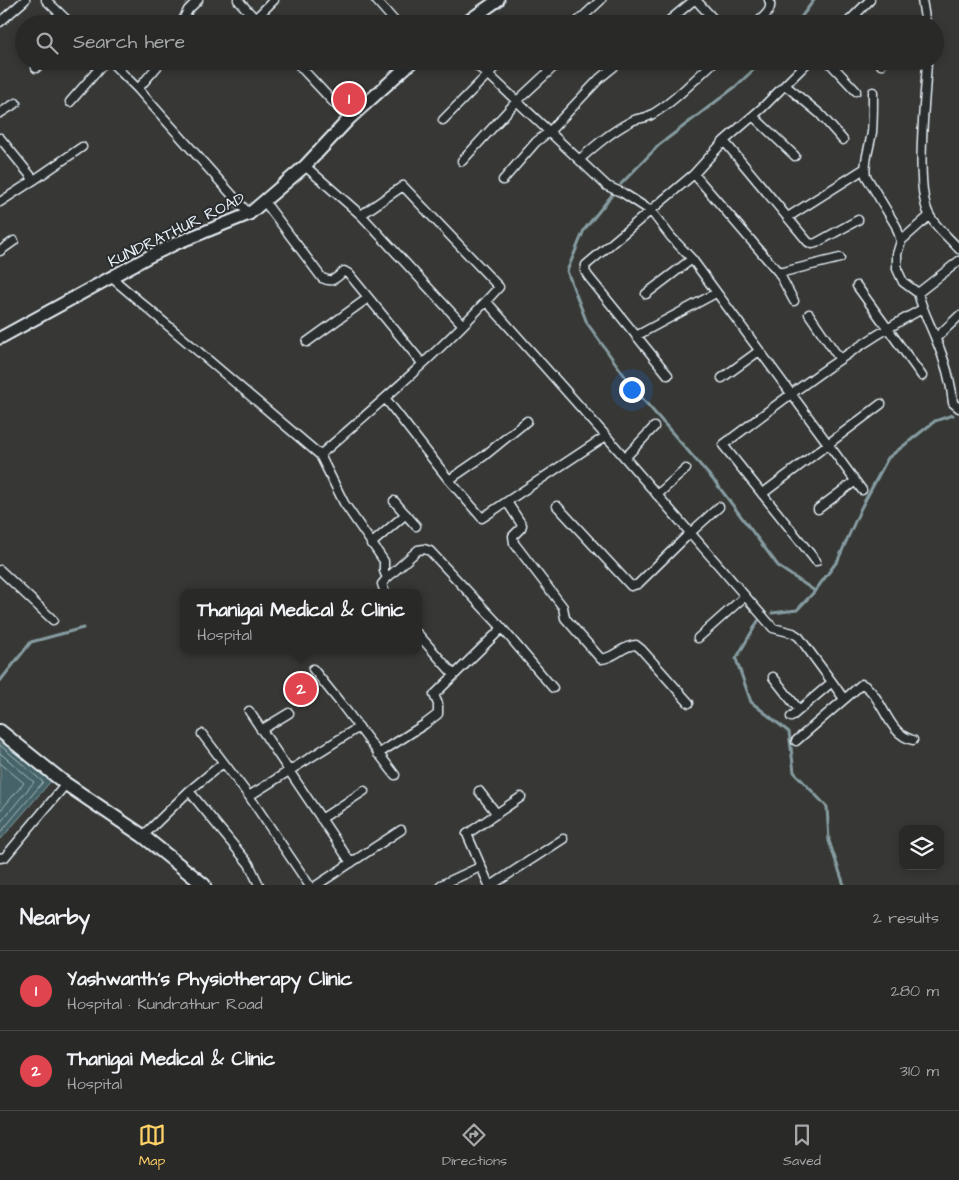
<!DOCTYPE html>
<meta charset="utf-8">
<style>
:root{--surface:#292a28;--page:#353634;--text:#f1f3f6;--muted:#a5a7a8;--line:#454645;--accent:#ffd166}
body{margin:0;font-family:"Architects Daughter",sans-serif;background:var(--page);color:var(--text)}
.controls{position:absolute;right:15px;bottom:15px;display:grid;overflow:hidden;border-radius:10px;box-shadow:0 2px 8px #0003}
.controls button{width:45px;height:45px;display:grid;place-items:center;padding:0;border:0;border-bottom:1px solid var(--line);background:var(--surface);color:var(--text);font:25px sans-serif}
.you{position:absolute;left:631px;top:389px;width:18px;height:18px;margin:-12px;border:4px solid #fff;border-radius:50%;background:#1a73e8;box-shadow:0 0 0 8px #1a73e833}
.badge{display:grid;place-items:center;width:32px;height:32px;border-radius:50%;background:var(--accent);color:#fff;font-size:16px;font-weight:700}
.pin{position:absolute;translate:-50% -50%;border:2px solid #fff;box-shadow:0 1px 5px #0006}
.popup{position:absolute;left:180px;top:589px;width:242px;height:65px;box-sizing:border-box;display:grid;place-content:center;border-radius:10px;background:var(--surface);filter:drop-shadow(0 1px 4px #0005);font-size:16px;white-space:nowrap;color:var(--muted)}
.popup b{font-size:19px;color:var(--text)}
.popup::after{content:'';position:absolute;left:50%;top:100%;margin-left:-10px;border:10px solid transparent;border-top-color:var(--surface)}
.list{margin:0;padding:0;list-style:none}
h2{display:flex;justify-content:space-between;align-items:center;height:65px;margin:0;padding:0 20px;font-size:21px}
h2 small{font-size:16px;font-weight:400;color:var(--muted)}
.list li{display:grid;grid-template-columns:32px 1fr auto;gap:15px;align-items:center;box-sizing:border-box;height:80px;padding:0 20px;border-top:1px solid var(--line)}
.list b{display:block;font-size:19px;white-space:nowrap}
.list p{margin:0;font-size:16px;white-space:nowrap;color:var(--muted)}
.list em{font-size:16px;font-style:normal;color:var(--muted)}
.icon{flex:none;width:28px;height:28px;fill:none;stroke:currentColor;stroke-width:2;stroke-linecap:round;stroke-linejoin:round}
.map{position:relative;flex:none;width:959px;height:885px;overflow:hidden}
.search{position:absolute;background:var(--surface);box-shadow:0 2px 8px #0003;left:15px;right:15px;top:15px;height:55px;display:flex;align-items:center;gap:12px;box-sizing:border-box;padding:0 18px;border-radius:28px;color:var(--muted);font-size:19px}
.sheet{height:225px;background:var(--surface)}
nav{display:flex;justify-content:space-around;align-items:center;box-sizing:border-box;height:70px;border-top:1px solid var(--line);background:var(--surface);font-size:14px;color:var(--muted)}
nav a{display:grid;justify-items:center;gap:2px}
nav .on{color:var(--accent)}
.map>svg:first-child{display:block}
.water{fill:#456467;stroke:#869ca1}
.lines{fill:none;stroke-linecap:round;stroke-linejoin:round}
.shore{stroke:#a7b9be;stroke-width:1}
.stream{stroke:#869ca1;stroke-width:3}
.street-casing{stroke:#e8f1f8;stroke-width:11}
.secondary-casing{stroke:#e8f1f8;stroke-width:15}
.primary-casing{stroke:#e8f1f8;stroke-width:16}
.street{stroke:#2a2d2e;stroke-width:8}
.secondary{stroke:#2a2d2e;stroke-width:11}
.primary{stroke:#2a2d2e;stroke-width:12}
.labels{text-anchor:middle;stroke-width:4;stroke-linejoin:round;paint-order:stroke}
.street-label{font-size:16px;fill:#e8f1f8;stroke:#2a2d2e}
</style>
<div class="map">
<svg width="959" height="885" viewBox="0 0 959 885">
<rect width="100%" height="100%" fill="#373835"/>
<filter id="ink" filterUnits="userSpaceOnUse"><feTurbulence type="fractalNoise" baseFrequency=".02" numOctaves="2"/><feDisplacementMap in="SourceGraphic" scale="10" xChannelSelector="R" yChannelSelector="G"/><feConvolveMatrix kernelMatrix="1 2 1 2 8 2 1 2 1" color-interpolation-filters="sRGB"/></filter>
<g filter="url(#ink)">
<path class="water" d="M 0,739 L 51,781 L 1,839 L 0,838 Z"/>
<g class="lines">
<path class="shore" d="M 0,745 L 43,782 L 0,833
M 0,753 L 34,782 L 0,823
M 0,763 L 24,783 L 0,811"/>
<path class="stream" d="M 796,24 L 814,0
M 621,184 L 659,145 L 735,87 L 763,61
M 612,195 L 584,230 L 567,271 L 587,323 L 634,389 L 716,483 L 779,567 L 815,591 L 797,610 L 772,613
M 815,591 L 838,560 L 861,508 L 888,458 L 935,421 L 953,415
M 758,621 L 736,659 L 751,702 L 789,732 L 794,772 L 827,807 L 829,841 L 844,885
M 0,681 L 31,642 L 83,628"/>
<defs>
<path id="street" d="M 46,0 L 71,24
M 238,0 L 260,24
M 376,0 L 397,24
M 696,0 L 718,24
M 922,0 L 926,24
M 856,14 L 861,24
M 255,19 L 274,0
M 0,22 L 25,0
M 181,24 L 188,10 L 198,0
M 575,24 L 601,0
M 665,24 L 694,0
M 756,24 C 763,17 774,10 769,0
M 846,24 L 870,0
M 110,61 L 138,89 L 249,214
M 295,61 L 349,119
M 470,61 L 488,74 L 607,186 L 623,193 L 651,211 L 671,237 L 692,259 L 862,490
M 828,61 L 856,91
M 879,61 L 881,65
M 927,61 C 926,95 913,192 931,218 C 938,229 950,239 959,249
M 36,68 L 43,61
M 785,85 L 820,114 L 843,140
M 138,89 L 162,61
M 873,92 C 873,106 873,119 872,132 C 870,146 863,164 866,176 L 896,226 L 901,241 L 897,254 L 897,269 L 903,282 L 918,293 C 922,309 929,322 935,337 C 944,358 951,380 953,403 L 959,408
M 70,102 L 106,61
M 0,113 L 16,103
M 753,116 L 795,156
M 443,120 L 501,61
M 0,138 L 34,180 L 0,202
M 724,141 L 808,242 L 812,244 L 816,243 L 858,220
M 580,159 C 596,145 611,132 630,122 C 636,118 643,119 649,116 C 672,104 695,79 715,61
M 462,161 L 516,102 L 560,61
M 305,166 L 361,215 L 463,325
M 694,174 L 779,273 L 794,301
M 34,180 L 82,147
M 503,180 L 536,142 L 550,131 L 600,78 L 621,61
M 264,201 L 322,278 C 333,283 335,279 344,271 L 349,274 L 422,363
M 788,217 L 864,169
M 901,241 L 929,216
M 0,251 L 14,241
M 779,273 L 840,258
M 112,278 L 320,455 L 344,503 L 384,561 L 384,571 L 387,578 L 382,584 L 385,593
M 857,286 L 922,376
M 918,293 L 959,261
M 646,294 L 692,259
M 486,301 L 606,436 L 773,628 L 793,633 L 799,637 L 832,682 L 791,717
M 809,314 L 839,358
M 636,336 L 716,293
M 936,338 L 959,316
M 307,342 L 368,298
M 668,375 L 588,276 L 585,271 L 586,265 L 694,174 L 724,141 L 762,108 L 809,61
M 722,378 L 759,351
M 385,398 L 449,480 L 482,518 L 606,436
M 320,455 C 381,402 444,348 499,287 L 403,186 L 361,215
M 625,458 L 654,427
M 449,480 L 484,456 L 527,421
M 762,494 L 881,404
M 657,495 L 686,469
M 394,501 L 416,526
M 507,502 L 522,525 L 521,528 L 513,536 L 514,543 L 563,607 L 565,618 L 601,659 C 615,658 623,645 636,645 L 641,649 L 689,703
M 557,506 L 631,586 L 638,584 L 690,533 L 719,507
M 818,509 L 854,482
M 371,544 L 406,514
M 816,561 L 723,445 C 787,397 851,347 922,309
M 0,570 L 53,620
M 387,578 L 418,550 L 424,549 L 430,551 L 502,628 L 553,688
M 418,634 L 454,675
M 698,638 L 744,597
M 313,669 L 342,705 L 395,775
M 773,677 L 799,710
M 832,682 L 844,699
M 249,711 C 283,761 317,812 351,863
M 261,730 L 289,713
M 202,734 L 249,796 L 309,885
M 796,741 L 862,684 C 884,696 886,734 913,740
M 378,754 L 425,724 L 438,714 L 438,704 L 434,695 L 502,628
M 189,791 L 249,864 L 259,885
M 479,791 L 497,814
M 249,796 L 359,727
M 321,819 L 364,791
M 143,836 L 189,791 L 223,763
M 0,858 L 5,857 L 66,784
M 317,885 L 401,830
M 441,885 L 480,867
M 489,885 L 467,834 L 521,797
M 492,885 L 563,839"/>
<path id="secondary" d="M 464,24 L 498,0
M 0,338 L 150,256 L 177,243 L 249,214 L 305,166 L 349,119 L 413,61"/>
<path id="primary" d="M 0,731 L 66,784 L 143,836 L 204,885"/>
</defs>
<use href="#street" class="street-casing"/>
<use href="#secondary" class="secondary-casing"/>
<use href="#primary" class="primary-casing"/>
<use href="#street" class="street"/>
<use href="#secondary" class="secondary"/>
<use href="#primary" class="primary"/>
</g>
</g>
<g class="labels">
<g class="street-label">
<text transform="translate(176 229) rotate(-26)" y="6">KUNDRATHUR ROAD</text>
</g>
</g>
</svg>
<div class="controls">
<button><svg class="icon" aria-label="layers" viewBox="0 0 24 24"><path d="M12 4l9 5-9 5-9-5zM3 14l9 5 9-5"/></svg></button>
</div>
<div class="you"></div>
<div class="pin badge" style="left:349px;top:99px;background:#e0444e">1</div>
<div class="pin badge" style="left:301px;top:689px;background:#e0444e">2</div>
<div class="popup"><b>Thanigai Medical &amp; Clinic</b>Hospital</div>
<div class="search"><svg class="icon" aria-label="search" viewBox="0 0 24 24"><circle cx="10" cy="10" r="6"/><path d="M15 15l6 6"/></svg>Search here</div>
</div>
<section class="sheet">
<h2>Nearby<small>2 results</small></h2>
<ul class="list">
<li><span class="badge" style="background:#e0444e">1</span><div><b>Yashwanth's Physiotherapy Clinic</b><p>Hospital · Kundrathur Road</p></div><em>280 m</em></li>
<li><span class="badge" style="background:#e0444e">2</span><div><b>Thanigai Medical &amp; Clinic</b><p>Hospital</p></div><em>310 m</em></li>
</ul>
</section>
<nav>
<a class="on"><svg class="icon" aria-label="map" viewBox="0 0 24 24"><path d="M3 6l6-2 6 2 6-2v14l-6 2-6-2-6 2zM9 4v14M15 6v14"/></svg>Map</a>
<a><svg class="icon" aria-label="directions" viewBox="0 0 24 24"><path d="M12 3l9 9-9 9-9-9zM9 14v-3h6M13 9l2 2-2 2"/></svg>Directions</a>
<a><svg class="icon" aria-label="saved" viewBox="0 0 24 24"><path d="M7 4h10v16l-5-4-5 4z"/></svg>Saved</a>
</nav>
